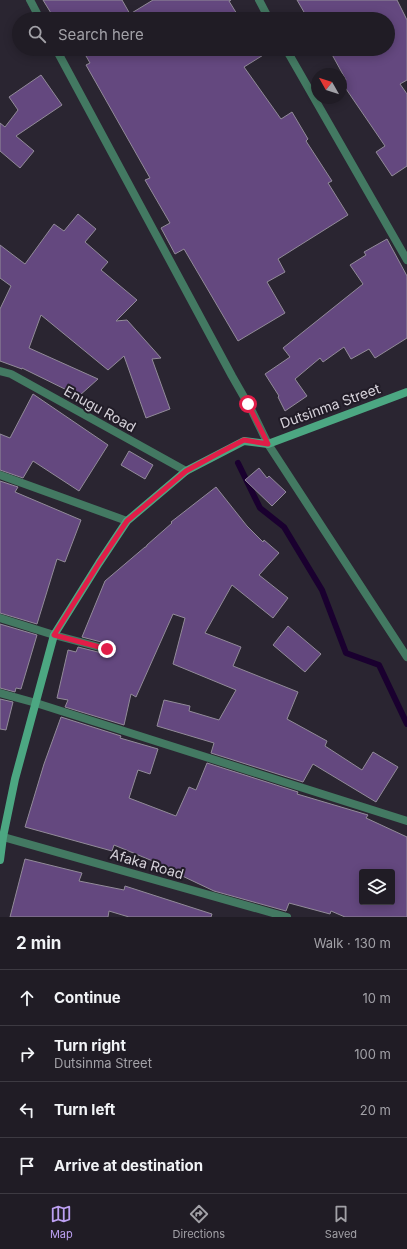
<!DOCTYPE html>
<meta charset="utf-8">
<style>
:root{--surface:#201c25;--page:#28252d;--text:#f1f3f6;--muted:#a2a1a7;--line:#3d3a42;--accent:#bca0f2}
body{margin:0;font-family:Inter,sans-serif;background:var(--page);color:var(--text)}
.controls{position:absolute;right:12px;bottom:12px;display:grid;overflow:hidden;border-radius:4px;box-shadow:0 2px 10px #0003}
.controls button{width:36px;height:36px;display:grid;place-items:center;padding:0;border:0;border-bottom:1px solid var(--line);background:var(--surface);color:var(--text);font:20px sans-serif}
.compass{position:absolute;left:311px;top:68px;width:36px;height:36px;border-radius:50%;background:var(--surface);box-shadow:0 2px 10px #0003;rotate:309deg}
.stop{position:absolute;width:12px;height:12px;margin:-9px;border:3px solid #e11d48;border-radius:50%;background:#fff}
.stop.end{background:#e11d48;border-color:#fff;box-shadow:0 1px 4px #0008}
.list{margin:0;padding:0;list-style:none}
h2{display:flex;justify-content:space-between;align-items:center;height:52px;margin:0;padding:0 16px;font-size:17px}
h2 small{font-size:13px;font-weight:400;color:var(--muted)}
.list li{display:grid;grid-template-columns:26px 1fr auto;gap:12px;align-items:center;box-sizing:border-box;height:56px;padding:0 16px;border-top:1px solid var(--line)}
.list b{display:block;font-size:15px;white-space:nowrap}
.list p{margin:0;font-size:13px;white-space:nowrap;color:var(--muted)}
.list em{font-size:13px;font-style:normal;color:var(--muted)}
.icon{flex:none;width:22px;height:22px;fill:none;stroke:currentColor;stroke-width:2;stroke-linecap:round;stroke-linejoin:round}
.map{position:relative;flex:none;width:407px;height:917px;overflow:hidden}
.search{position:absolute;background:var(--surface);box-shadow:0 2px 10px #0003;left:12px;right:12px;top:12px;height:44px;display:flex;align-items:center;gap:10px;box-sizing:border-box;padding:0 14px;border-radius:22px;color:var(--muted);font-size:15px}
.sheet{height:276px;background:var(--surface)}
nav{display:flex;justify-content:space-around;align-items:center;box-sizing:border-box;height:56px;border-top:1px solid var(--line);background:var(--surface);font-size:11px;color:var(--muted)}
nav a{display:grid;justify-items:center;gap:2px}
nav .on{color:var(--accent)}
.map>svg:first-child{display:block}
.lines{fill:none;stroke-linecap:round;stroke-linejoin:round}
.stream{stroke:#1a002f;stroke-width:6}
.building{fill:#64487f;stroke:#928b99;fill-rule:evenodd}
.street{stroke:#437962;stroke-width:8}
.secondary{stroke:#4ca782;stroke-width:8}
.route{stroke:#e11d48;stroke-width:5}
.labels{text-anchor:middle;stroke-width:4;stroke-linejoin:round;paint-order:stroke}
.street-label{font-size:14px;fill:#d6d2da;stroke:#211c27}
</style>
<div class="map">
<svg width="407" height="917" viewBox="0 0 407 917">
<rect width="100%" height="100%" fill="#2a2531"/>
<g class="lines">
<path class="stream" d="M 238,463 L 260,508 L 284,527 L 322,590 L 346,653 L 379,665 L 407,724"/>
</g>
<path class="building" d="M 43,0 L 122,0 L 130,14 L 153,0 L 231,0 L 229,1 L 240,19 L 212,19 L 208,13 L 197,19 L 64,19 L 61,14 L 54,18 Z
M 297,0 L 397,0 L 407,20 L 407,80 L 400,84 L 407,94 L 407,166 L 392,176 L 376,152 L 385,146 L 342,83 L 346,80 L 329,49 L 388,49 L 388,19 L 308,19 Z
M 82,49 L 273,49 L 244,67 L 281,119 L 292,112 L 308,139 L 306,141 L 332,181 L 328,183 L 348,215 L 278,259 L 285,272 L 267,282 L 285,313 L 238,341 L 184,249 L 175,254 L 161,228 L 170,223 L 145,180 L 150,178 L 86,65 L 90,63 Z
M 41,75 L 62,105 L 16,136 L 34,151 L 20,168 L 0,151 L 0,123 L 5,127 L 18,110 L 9,97 Z
M 78,214 L 96,229 L 85,242 L 108,262 L 101,270 L 137,300 L 116,321 L 127,320 L 161,358 L 152,359 L 170,409 L 146,418 L 124,356 L 108,370 L 41,315 L 29,348 L 98,379 L 79,396 L 22,368 L 22,369 L 0,361 L 0,309 L 11,286 L 0,278 L 0,245 L 25,264 L 54,224 L 64,231 Z
M 387,239 L 407,276 L 407,338 L 375,358 L 369,349 L 351,359 L 344,347 L 323,362 L 320,358 L 295,379 L 307,396 L 285,411 L 278,397 L 279,396 L 265,374 L 290,357 L 283,348 L 363,284 L 350,265 L 366,255 L 364,252 Z
M 33,394 L 108,445 L 79,491 L 33,461 L 23,478 L 0,470 L 0,434 L 10,438 Z
M 129,451 L 153,465 L 145,479 L 121,465 Z
M 259,468 L 267,478 L 269,476 L 286,492 L 272,506 L 245,480 Z
M 0,481 L 18,487 L 15,492 L 81,520 L 65,562 L 57,559 L 37,624 L 0,613 Z
M 216,487 L 247,526 L 263,542 L 264,540 L 279,553 L 259,575 L 288,598 L 273,618 L 232,585 L 205,633 L 241,647 L 233,666 L 298,692 L 287,719 L 327,741 L 325,746 L 362,770 L 373,752 L 398,767 L 376,802 L 313,764 L 303,782 L 211,753 L 214,743 L 157,726 L 164,700 L 190,706 L 189,711 L 219,720 L 236,690 L 173,664 L 185,618 L 173,614 L 136,697 L 131,694 L 124,725 L 65,707 L 68,700 L 57,698 L 68,650 L 76,652 L 78,647 L 106,654 L 109,654 L 112,651 L 112,647 L 109,644 L 82,637 L 105,581 L 145,547 L 146,547 L 147,545 L 172,523 L 171,522 Z
M 0,624 L 37,635 L 21,689 L 16,688 L 15,692 L 0,688 Z
M 288,626 L 321,654 L 305,672 L 273,645 Z
M 0,699 L 13,702 L 6,730 L 0,729 Z
M 61,717 L 121,736 L 120,738 L 158,749 L 150,774 L 138,770 L 129,798 L 176,816 L 189,787 L 196,790 L 207,763 L 298,792 L 297,794 L 368,815 L 366,818 L 407,837 L 407,917 L 345,917 L 331,911 L 330,914 L 289,903 L 286,911 L 214,891 L 159,865 L 160,864 L 114,845 L 112,851 L 25,827 L 44,764 ZM 362,872 L 392,872 L 392,902 L 362,902 Z
M 25,859 L 82,873 L 79,881 L 124,890 L 125,886 L 212,914 L 211,917 L 129,917 L 109,911 L 108,917 L 10,917 Z"/>
<g class="lines">
<path class="street" d="M 30,0 L 40,19
M 259,0 L 269,19
M 56,49 L 232,376 L 252,411 L 268,444 L 407,657
M 286,49 L 407,260
M 0,371 L 11,374 L 186,471
M 0,475 L 127,521
M 0,618 L 54,635 L 107,649
M 0,693 L 36,703 L 407,821
M 0,836 L 287,917"/>
<path class="secondary" d="M 0,860 L 3,837 L 15,779 L 54,635 L 99,563 L 127,521 L 186,471 L 244,441 L 268,444 L 407,392"/>
</g>
<g class="lines">
<path class="route" d="M 107,649 L 54,635 L 99,563 L 127,521 L 186,471 L 219,453 L 244,440 L 268,444 L 248,404"/>
</g>
<g class="labels">
<g class="street-label">
<text transform="translate(330 406) rotate(-20)" y="5">Dutsinma Street</text>
<text transform="translate(100 409) rotate(29)" y="5">Enugu Road</text>
<text transform="translate(147 864) rotate(16)" y="5">Afaka Road</text>
</g>
</g>
</svg>
<div class="controls">
<button><svg class="icon" aria-label="layers" viewBox="0 0 24 24"><path d="M12 4l9 5-9 5-9-5zM3 14l9 5 9-5"/></svg></button>
</div>
<svg class="compass" viewBox="-18 -18 36 36"><path d="M0-13l5 13h-10z" fill="#e53935"/><path d="M0 13l5-13h-10z" fill="#a2a1a7"/></svg>
<div class="stop" style="left:248px;top:404px"></div>
<div class="stop end" style="left:107px;top:649px"></div>
<div class="search"><svg class="icon" aria-label="search" viewBox="0 0 24 24"><circle cx="10" cy="10" r="6"/><path d="M15 15l6 6"/></svg>Search here</div>
</div>
<section class="sheet">
<h2>2 min<small>Walk · 130 m</small></h2>
<ul class="list">
<li><svg class="icon" aria-label="ahead" viewBox="0 0 24 24"><path d="M12 20V5M6 11l6-6 6 6"/></svg><div><b>Continue</b></div><em>10 m</em></li>
<li><svg class="icon" aria-label="right" viewBox="0 0 24 24"><path d="M7 20v-9h11M14 6l5 5-5 5"/></svg><div><b>Turn right</b><p>Dutsinma Street</p></div><em>100 m</em></li>
<li><svg class="icon" aria-label="left" viewBox="0 0 24 24"><path d="M17 20v-9H6M10 6l-5 5 5 5"/></svg><div><b>Turn left</b></div><em>20 m</em></li>
<li><svg class="icon" aria-label="arrive" viewBox="0 0 24 24"><path d="M6 21V4h12l-3 4 3 4H6"/></svg><div><b>Arrive at destination</b></div></li>
</ul>
</section>
<nav>
<a class="on"><svg class="icon" aria-label="map" viewBox="0 0 24 24"><path d="M3 6l6-2 6 2 6-2v14l-6 2-6-2-6 2zM9 4v14M15 6v14"/></svg>Map</a>
<a><svg class="icon" aria-label="directions" viewBox="0 0 24 24"><path d="M12 3l9 9-9 9-9-9zM9 14v-3h6M13 9l2 2-2 2"/></svg>Directions</a>
<a><svg class="icon" aria-label="saved" viewBox="0 0 24 24"><path d="M7 4h10v16l-5-4-5 4z"/></svg>Saved</a>
</nav>
